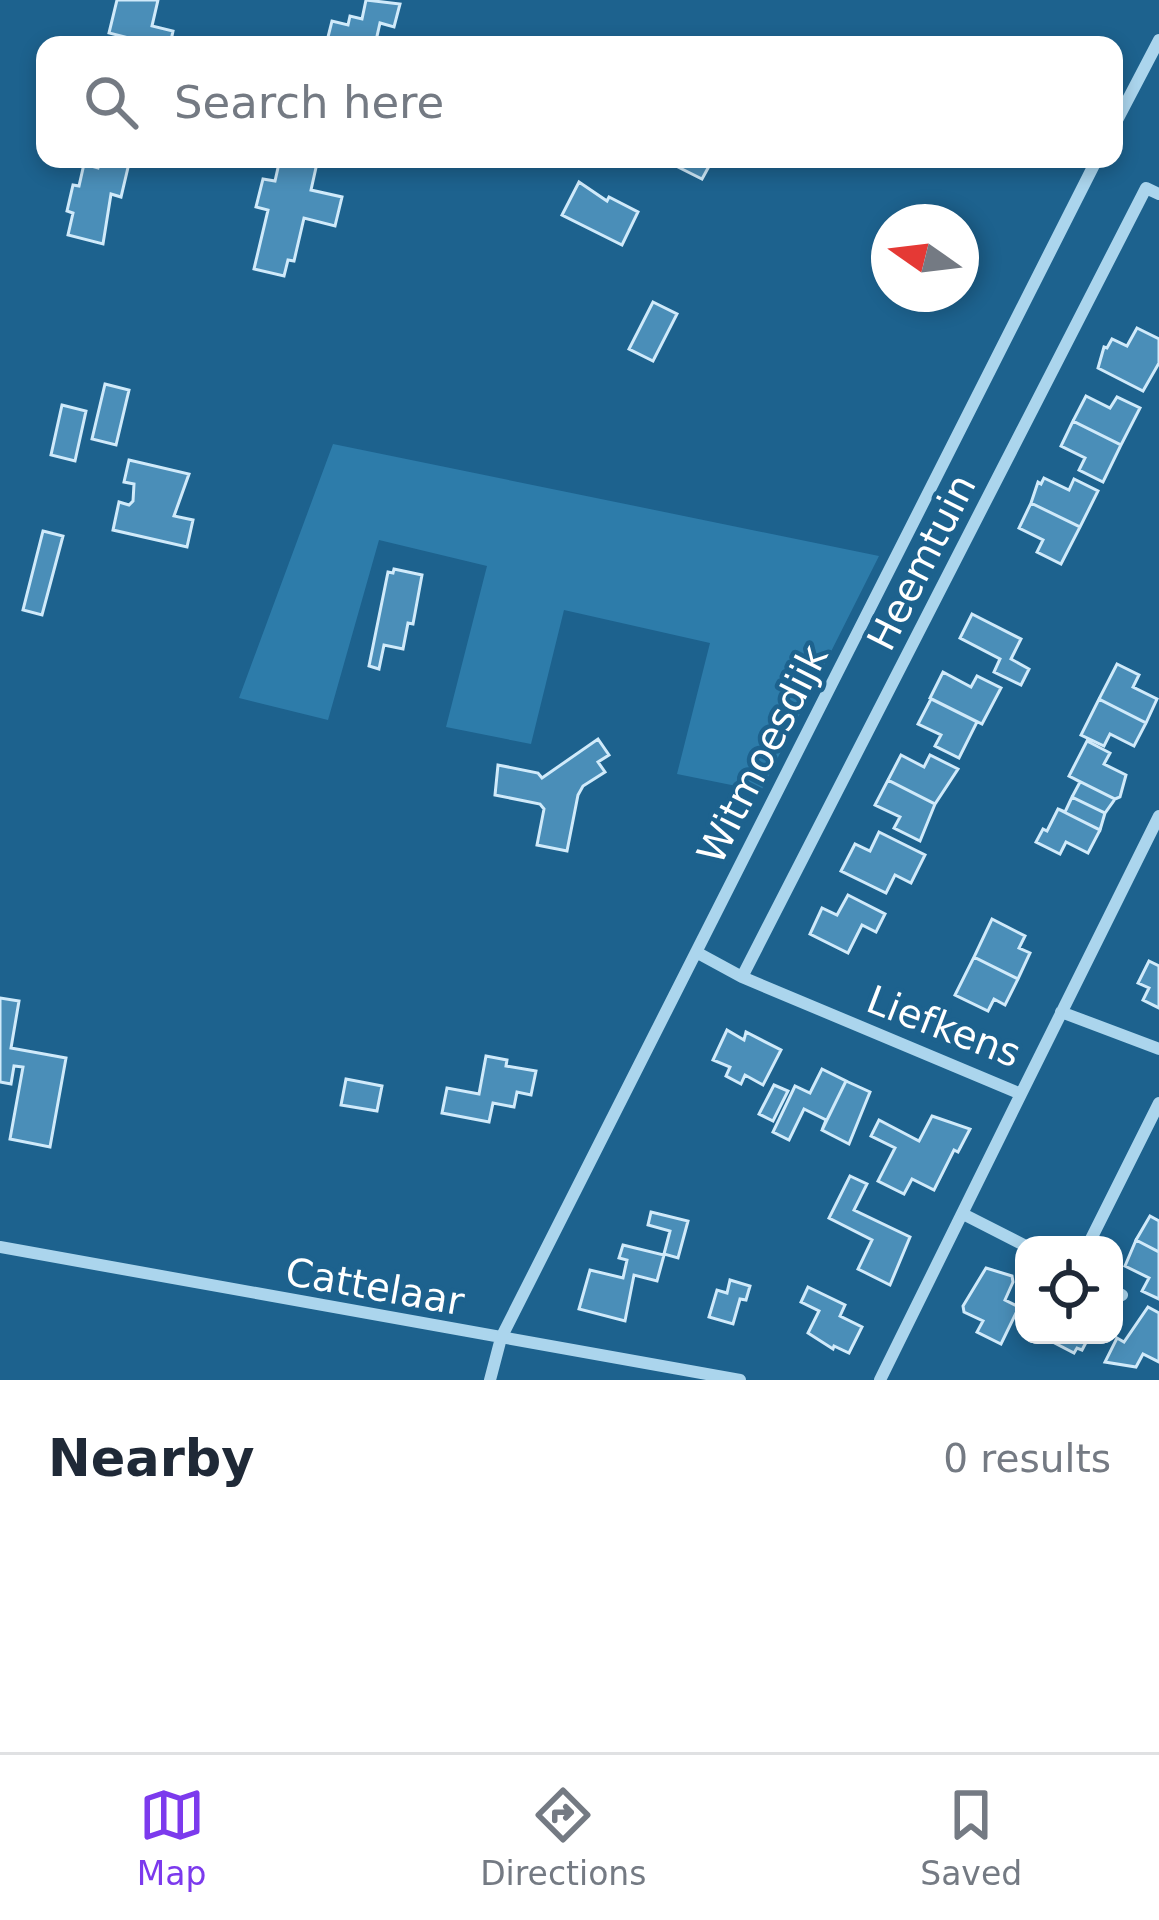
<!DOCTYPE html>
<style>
:root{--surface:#fff;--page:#f2f2f3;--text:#1f2937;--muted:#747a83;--line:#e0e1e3;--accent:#7c3aed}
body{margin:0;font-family:"DejaVu Sans",sans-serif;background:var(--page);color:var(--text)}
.controls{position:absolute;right:36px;bottom:36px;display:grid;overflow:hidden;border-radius:24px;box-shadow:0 6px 18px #0003}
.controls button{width:108px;height:108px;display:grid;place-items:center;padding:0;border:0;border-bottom:3px solid var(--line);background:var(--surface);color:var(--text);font:60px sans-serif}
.compass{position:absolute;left:871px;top:204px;width:108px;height:108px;border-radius:50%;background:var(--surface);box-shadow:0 6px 18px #0003;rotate:284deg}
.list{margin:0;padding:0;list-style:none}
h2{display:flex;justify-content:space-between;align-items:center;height:156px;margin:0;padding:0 48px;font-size:51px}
h2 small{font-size:39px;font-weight:400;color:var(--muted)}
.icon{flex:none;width:66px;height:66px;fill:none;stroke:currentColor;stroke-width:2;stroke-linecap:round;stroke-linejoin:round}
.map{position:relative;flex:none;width:1159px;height:1380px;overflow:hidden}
.search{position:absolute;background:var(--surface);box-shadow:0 6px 18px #0003;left:36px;right:36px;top:36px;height:132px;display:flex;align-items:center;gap:30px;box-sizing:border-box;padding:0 42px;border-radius:24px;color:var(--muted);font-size:45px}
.sheet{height:372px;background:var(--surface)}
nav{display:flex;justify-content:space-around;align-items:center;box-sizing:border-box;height:168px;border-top:3px solid var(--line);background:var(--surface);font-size:33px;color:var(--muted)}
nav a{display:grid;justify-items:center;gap:6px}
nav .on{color:var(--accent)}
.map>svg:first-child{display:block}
.green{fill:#2d7caa}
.building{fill:#4a8eb8;stroke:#d0eafa;stroke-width:3}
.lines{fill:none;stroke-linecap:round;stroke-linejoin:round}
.street{stroke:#abd5ed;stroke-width:12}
.labels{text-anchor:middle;stroke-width:9;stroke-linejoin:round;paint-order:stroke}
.street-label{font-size:39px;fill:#fff;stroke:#1d628e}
</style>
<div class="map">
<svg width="1159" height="1380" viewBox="0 0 1159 1380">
<rect width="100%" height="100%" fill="#1d628e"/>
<path class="green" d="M 333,444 L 879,556 L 761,791 L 677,774 L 710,643 L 564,610 L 531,744 L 446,727 L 487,566 L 379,540 L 328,720 L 239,698 Z"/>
<path class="building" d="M 117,0 L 158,0 L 152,26 L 173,31 L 170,45 L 136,45 L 137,40 L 109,33 Z
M 366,0 L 400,4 L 394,27 L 380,23 L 375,45 L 326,45 L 332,21 L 348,25 L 350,16 L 362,19 Z
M 101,159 L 130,159 L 121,197 L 111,194 L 103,244 L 68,235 L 73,213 L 67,211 L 73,185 L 79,186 L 84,164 L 98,168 Z
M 280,159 L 317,163 L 311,190 L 342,197 L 335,226 L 304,218 L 294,261 L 288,260 L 284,276 L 254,269 L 268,210 L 256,207 L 263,179 L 275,181 Z
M 670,159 L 713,159 L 702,179 L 672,164 Z
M 579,182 L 607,201 L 609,197 L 638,212 L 622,245 L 562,215 Z
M 653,302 L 677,314 L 653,361 L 629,349 Z
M 1137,328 L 1159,339 L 1159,363 L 1143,391 L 1098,368 L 1104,347 L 1107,348 L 1112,339 L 1127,346 Z
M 105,384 L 129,390 L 116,445 L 92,439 Z
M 1086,396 L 1110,408 L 1117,397 L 1140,408 L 1121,445 L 1073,421 Z
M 62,405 L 86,411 L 75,461 L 51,455 Z
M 1073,421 L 1121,445 L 1103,482 L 1079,470 L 1085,458 L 1061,446 Z
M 129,460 L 189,474 L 174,516 L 193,520 L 187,547 L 113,530 L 119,502 L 129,505 L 133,501 L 134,484 L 124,482 Z
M 1044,478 L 1069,490 L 1074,479 L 1098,491 L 1080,527 L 1031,503 L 1038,482 L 1041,484 Z
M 1031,503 L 1080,527 L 1061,564 L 1037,552 L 1043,540 L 1019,528 Z
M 43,531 L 63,536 L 42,615 L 23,610 Z
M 394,569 L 422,575 L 413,624 L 408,623 L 403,649 L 384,645 L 379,669 L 369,666 L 388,572 L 393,573 Z
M 972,614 L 1021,639 L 1011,659 L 1029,669 L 1021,685 L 994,672 L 1000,659 L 960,638 Z
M 1117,664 L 1139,675 L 1133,687 L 1157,699 L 1146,723 L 1099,699 Z
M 943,672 L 971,687 L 977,676 L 1001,688 L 982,724 L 930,698 Z
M 931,699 L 977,722 L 959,758 L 935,746 L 941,735 L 918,724 Z
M 1099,699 L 1146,723 L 1134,746 L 1110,734 L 1104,746 L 1081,735 Z
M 598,739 L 609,755 L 598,762 L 605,772 L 583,786 L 578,795 L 567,851 L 537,845 L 544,809 L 540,804 L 495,795 L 498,765 L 538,773 L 542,778 Z
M 1087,741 L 1110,753 L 1104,764 L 1126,775 L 1120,797 L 1115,799 L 1069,776 Z
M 901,755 L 924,767 L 930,755 L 958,769 L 935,804 L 888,780 Z
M 1069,776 L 1115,799 L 1105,813 L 1072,797 L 1080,782 Z
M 888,780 L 935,804 L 920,841 L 894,828 L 900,817 L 875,805 Z
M 1072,797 L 1105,813 L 1100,830 L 1058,809 L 1065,812 Z
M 1058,809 L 1100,830 L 1088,853 L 1066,842 L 1060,854 L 1036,842 L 1043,829 L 1047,831 Z
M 879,832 L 925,855 L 911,883 L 895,875 L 886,893 L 841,871 L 855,844 L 870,851 Z
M 848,895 L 885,914 L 876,932 L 862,925 L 848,953 L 810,934 L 822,908 L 837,915 Z
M 992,919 L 1025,936 L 1019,948 L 1030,953 L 1018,979 L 974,957 Z
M 974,957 L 1018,979 L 1005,1005 L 994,999 L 988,1011 L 955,995 Z
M 1149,961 L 1159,966 L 1159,1008 L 1143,1000 L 1149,988 L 1138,983 Z
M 0,998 L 19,1001 L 11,1048 L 66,1058 L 50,1147 L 10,1139 L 23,1067 L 14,1066 L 11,1084 L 0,1082 Z
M 727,1030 L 744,1040 L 746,1032 L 781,1050 L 763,1085 L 745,1075 L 741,1084 L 726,1076 L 730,1067 L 713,1060 Z
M 486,1056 L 507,1060 L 506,1066 L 536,1071 L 531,1095 L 517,1092 L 514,1107 L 493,1103 L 489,1122 L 442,1113 L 447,1088 L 479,1094 Z
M 822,1069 L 846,1081 L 822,1130 L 826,1120 L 804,1109 L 789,1140 L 773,1132 L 795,1086 L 810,1093 Z
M 346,1079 L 382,1086 L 377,1111 L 341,1105 Z
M 846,1081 L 870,1092 L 849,1144 L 822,1130 Z
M 774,1085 L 788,1091 L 773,1121 L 759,1114 Z
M 932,1116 L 970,1129 L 958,1152 L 954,1150 L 934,1190 L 912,1179 L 904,1194 L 878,1181 L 895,1148 L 871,1136 L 879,1120 L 919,1141 Z
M 850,1176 L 867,1184 L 854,1210 L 910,1237 L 890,1285 L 858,1269 L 872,1240 L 829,1218 Z
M 651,1212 L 688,1221 L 678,1258 L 664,1254 L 670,1231 L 648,1225 Z
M 1150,1216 L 1159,1221 L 1159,1252 L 1136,1240 Z
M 1136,1240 L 1159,1252 L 1159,1299 L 1142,1291 L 1149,1278 L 1125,1266 Z
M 623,1245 L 664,1255 L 657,1281 L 634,1275 L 625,1321 L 579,1309 L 590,1270 L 623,1278 L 627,1260 L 619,1258 Z
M 986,1268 L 1012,1276 L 1013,1282 L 1005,1300 L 1019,1307 L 1001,1344 L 977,1332 L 983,1321 L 964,1312 L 963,1306 Z
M 730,1280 L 750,1286 L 746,1300 L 740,1299 L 733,1324 L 709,1317 L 717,1290 L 727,1293 Z
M 808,1287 L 845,1305 L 840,1316 L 862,1327 L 849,1353 L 834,1346 L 833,1349 L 808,1333 L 819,1311 L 801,1302 Z
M 1148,1307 L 1159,1313 L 1159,1362 L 1143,1354 L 1136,1367 L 1105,1362 L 1117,1338 L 1124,1342 Z
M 1051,1335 L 1090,1335 L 1082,1350 L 1077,1348 L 1074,1353 L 1049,1340 Z"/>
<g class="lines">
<path class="street" d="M 1114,126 L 1159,40
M 696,952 L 742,977 L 1021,1094 L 1159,816
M 742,977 L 1146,188 L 1159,194
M 1061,1012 L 1159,1049
M 965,1215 L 1024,1245
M 1088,1245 L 1159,1103
M 0,1247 L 740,1380
M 1114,1291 L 1122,1295
M 490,1380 L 501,1338 L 1097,159
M 880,1380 L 1021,1094"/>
</g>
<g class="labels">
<g class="street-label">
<text transform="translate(921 562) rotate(-63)" y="14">Heemtuin</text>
<text transform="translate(762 754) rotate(-63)" y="14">Witmoesdijk</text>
<text transform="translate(944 1026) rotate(21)" y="14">Liefkens</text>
<text transform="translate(375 1286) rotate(10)" y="14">Cattelaar</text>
</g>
</g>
</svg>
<div class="controls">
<button><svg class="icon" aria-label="locate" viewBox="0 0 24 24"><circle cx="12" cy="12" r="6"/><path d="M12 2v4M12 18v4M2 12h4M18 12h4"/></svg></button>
</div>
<svg class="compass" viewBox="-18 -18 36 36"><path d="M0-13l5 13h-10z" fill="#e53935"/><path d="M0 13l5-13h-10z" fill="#747a83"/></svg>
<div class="search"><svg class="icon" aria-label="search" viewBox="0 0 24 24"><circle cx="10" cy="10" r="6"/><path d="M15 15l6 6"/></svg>Search here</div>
</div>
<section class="sheet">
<h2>Nearby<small>0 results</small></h2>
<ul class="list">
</ul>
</section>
<nav>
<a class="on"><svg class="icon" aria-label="map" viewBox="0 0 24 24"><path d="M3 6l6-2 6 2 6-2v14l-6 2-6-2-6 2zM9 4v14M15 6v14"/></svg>Map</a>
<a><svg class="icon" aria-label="directions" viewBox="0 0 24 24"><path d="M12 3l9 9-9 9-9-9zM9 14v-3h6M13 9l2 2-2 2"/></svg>Directions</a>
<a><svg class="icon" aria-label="saved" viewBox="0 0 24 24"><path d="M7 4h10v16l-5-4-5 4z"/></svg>Saved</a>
</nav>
